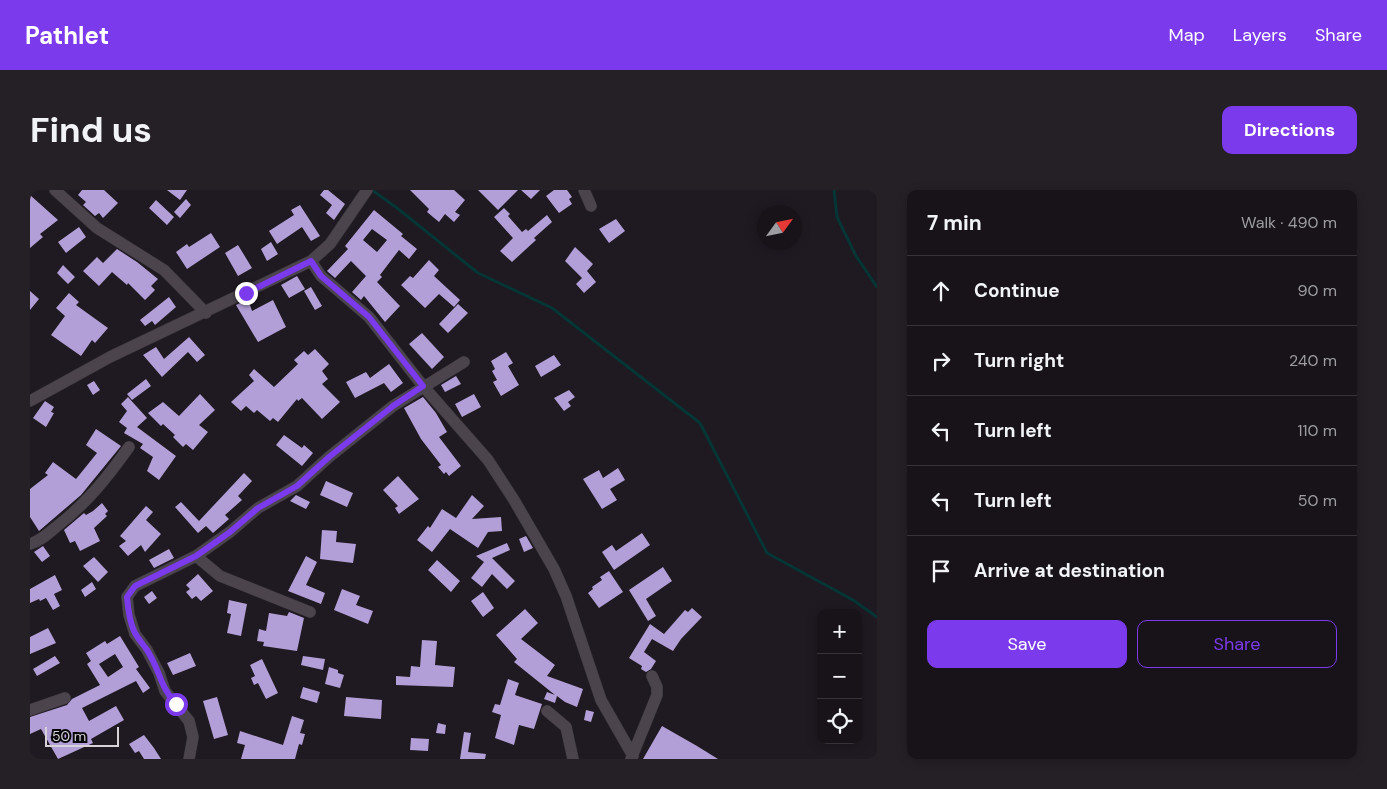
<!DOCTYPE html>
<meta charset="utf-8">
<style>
:root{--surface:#171319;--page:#242026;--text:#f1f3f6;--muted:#9e9ea2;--line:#363238;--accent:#7c3aed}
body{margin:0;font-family:"DM Sans",sans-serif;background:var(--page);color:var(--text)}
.controls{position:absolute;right:15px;bottom:15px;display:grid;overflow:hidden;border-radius:10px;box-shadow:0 2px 12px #0003}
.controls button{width:45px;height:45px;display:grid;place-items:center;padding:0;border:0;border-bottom:1px solid var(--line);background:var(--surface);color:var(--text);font:25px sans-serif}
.compass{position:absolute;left:727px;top:15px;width:45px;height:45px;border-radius:50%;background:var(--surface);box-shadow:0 2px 12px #0003;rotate:57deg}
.scale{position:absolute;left:15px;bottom:12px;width:74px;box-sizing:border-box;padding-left:5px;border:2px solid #d6d2d7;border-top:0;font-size:14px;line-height:18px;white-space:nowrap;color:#d6d2d7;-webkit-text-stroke:4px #070508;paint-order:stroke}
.stop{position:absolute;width:15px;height:15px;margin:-11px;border:4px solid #7c3aed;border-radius:50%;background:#fff}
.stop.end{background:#7c3aed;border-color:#fff;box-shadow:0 1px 5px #0008}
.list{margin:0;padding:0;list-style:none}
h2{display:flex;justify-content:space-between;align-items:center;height:65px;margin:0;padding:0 20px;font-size:21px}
h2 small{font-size:16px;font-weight:400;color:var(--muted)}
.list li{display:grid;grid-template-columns:32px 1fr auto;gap:15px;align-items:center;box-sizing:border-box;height:70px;padding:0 20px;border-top:1px solid var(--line)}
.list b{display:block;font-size:19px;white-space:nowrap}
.list em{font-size:16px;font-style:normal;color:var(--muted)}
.actions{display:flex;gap:10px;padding:15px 20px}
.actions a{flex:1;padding:11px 0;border:1px solid var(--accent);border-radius:10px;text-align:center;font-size:18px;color:var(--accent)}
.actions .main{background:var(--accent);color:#fff}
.icon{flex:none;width:28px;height:28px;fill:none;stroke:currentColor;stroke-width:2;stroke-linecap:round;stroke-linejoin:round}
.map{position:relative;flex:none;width:847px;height:569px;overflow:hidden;border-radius:10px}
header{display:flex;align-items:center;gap:30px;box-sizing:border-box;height:70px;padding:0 25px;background:var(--accent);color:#fff}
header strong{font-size:24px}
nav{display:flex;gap:28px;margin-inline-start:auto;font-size:18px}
.intro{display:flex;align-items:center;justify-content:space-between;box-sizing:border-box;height:120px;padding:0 30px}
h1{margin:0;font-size:35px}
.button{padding:12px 22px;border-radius:10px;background:var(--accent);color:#fff;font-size:18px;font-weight:700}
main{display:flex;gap:30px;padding:0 30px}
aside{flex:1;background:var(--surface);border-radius:10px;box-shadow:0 2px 12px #0003}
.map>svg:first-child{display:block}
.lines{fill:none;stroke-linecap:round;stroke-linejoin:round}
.stream{stroke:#043636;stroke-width:3}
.building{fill:#b29fd7;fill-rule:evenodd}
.minor-casing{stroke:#3a353b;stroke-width:12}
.minor{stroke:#4b444d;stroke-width:11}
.route{stroke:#7c3aed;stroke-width:6}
</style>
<header>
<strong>Pathlet</strong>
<nav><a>Map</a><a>Layers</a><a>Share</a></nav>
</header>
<div class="intro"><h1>Find us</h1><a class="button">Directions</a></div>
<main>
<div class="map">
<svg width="847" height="569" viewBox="0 0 847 569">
<rect width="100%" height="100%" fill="#1f1921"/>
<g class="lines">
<path class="stream" d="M 342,0 L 367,18 L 448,83 L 522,118 L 670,233 L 737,363 L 823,410 L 847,427
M 804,0 L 807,27 L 826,66 L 847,97"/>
</g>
<path class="building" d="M 52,0 L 74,0 L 88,13 L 73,28 L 69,23 L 65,26 L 53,15 L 56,12 L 48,5 Z
M 137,0 L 157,0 L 150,10 Z
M 294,0 L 298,0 L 315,14 L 304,30 L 296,23 L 302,15 L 290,5 Z
M 380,0 L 424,0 L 435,10 L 425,22 L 430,25 L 424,32 L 415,24 L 409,32 L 397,22 L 399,19 Z
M 448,0 L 488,0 L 468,20 Z
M 491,0 L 510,0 L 501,9 Z
M 524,0 L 537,0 L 542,7 L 539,9 L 542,14 L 529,23 L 516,6 Z
M 0,5 L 28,30 L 10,44 L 13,47 L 0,58 Z
M 156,9 L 161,15 L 150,28 L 144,22 Z
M 126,10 L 144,27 L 137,35 L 119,18 Z
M 270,15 L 290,46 L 281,51 L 272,37 L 247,54 L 239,41 L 264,25 L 261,20 Z
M 474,18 L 480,24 L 478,26 L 492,42 L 496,39 L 498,41 L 517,25 L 522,32 L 504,48 L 506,50 L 482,72 L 470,61 L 483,48 L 464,27 Z
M 344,20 L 373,44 L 371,46 L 387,59 L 379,69 L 369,60 L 350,85 L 352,87 L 347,92 L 370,116 L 355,132 L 334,106 L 331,110 L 322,102 L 336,86 L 321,71 L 305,88 L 297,81 L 318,59 L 315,56 ZM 342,39 L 357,50 L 347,62 L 333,50 Z
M 586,29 L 595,41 L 579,53 L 569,39 Z
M 49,37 L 56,47 L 36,63 L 28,52 Z
M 181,43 L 190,57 L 157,79 L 146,62 L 157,54 L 159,57 Z
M 241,52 L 248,64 L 237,71 L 231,59 Z
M 208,55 L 222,78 L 208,86 L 195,63 Z
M 545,57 L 563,74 L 557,81 L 566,92 L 554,103 L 546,94 L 552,88 L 535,71 Z
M 87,59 L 107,72 L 128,89 L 121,96 L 125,100 L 115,110 L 98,93 L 97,95 L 82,82 L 69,96 L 53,81 L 67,67 L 73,73 Z
M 399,70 L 409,80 L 404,86 L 430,110 L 424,117 L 409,104 L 395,118 L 371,95 L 380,86 L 383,88 Z
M 33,75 L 45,87 L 38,94 L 27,83 Z
M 267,86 L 275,99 L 259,108 L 251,95 Z
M 281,97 L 292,116 L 285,120 L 274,101 Z
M 0,101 L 9,109 L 0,120 Z
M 39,103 L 49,112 L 46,115 L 78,138 L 65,153 L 62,150 L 51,166 L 21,145 L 35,126 L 26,118 Z
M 139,107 L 146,117 L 125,135 L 122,131 L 115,136 L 110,130 Z
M 218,109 L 222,121 L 243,110 L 256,137 L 228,152 L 206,115 Z
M 428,114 L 438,123 L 418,143 L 409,134 Z
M 392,143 L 414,167 L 402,179 L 379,154 Z
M 159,147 L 175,165 L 167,172 L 158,162 L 132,187 L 113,165 L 126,157 L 134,169 Z
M 285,159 L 299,174 L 292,181 L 298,189 L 292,194 L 310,212 L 292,229 L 272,208 L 268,211 L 267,209 L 248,232 L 243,228 L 240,231 L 227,220 L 224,223 L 216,216 L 211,221 L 201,212 L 224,191 L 219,185 L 224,179 L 244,197 L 268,174 L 264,170 L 274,161 L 278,165 Z
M 476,162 L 483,173 L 478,176 L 489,195 L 471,206 L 463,192 L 467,190 L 462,181 L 465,179 L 461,171 Z
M 524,165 L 531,175 L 511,187 L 505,176 Z
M 359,174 L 373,193 L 361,202 L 354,193 L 325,208 L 316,192 L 336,182 L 340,188 Z
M 426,186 L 431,194 L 415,202 L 411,195 Z
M 116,189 L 121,196 L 102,210 L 97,204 Z
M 64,191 L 70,200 L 63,205 L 57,195 Z
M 539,200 L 545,207 L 538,212 L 541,216 L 534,221 L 524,208 Z
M 170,204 L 185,220 L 169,235 L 178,242 L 163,260 L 156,254 L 153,257 L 143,247 L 145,245 L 133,234 L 131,236 L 118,223 L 133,212 L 149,226 Z
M 444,204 L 451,217 L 432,227 L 425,214 Z
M 98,207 L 117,228 L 107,237 L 146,266 L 129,290 L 117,281 L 123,267 L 110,258 L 113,254 L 94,243 L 97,238 L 89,232 L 97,221 L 91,214 Z
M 393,207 L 406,223 L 417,242 L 409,247 L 431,276 L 419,286 L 416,282 L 414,284 L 408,277 L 411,275 L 391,249 L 374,218 Z
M 15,211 L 24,217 L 21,222 L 24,223 L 16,237 L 3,228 Z
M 66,239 L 91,256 L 51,305 L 9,341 L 0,327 L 0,299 L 18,285 L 15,283 L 23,272 L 46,289 L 67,263 L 56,255 Z
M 254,245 L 272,258 L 274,255 L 283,263 L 272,276 L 246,255 Z
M 588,278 L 595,290 L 580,299 L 587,310 L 572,319 L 553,289 L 569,280 L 573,288 Z
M 214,283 L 222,291 L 208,306 L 212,310 L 195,325 L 199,329 L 183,343 L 176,336 L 168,343 L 145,317 L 151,312 L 169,331 Z
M 368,286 L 389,309 L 369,324 L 365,318 L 368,316 L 353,300 Z
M 296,291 L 323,303 L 317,317 L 290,305 Z
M 266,305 L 280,312 L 276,319 L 260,311 Z
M 442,305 L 454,316 L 442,329 L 471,327 L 472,341 L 458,342 L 448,358 L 420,339 L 402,362 L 387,350 L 398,336 L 400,338 L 412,319 L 426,328 Z
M 72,313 L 78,321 L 75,324 L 77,326 L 64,338 L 70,351 L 50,361 L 45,351 L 40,353 L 34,340 L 54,323 L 56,325 L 63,321 Z
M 116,316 L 123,322 L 116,330 L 131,344 L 115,362 L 111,355 L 98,366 L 89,356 L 96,351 L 90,346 Z
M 292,340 L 307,341 L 306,352 L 326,354 L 323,373 L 290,369 Z
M 612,343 L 620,355 L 584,380 L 572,362 L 582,355 L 586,361 Z
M 496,346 L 503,358 L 494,362 L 489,349 Z
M 477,353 L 480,360 L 462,368 L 485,391 L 477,399 L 462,384 L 452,397 L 441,388 L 454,372 L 446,366 Z
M 13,356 L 20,366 L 12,372 L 4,362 Z
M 139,359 L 144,368 L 124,378 L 119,370 Z
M 276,366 L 287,372 L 276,395 L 295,403 L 291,414 L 258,401 Z
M 64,367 L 78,382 L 68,392 L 53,376 Z
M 407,370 L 430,391 L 421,402 L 398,380 Z
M 633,377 L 642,391 L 616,409 L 626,426 L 618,431 L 599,400 Z
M 579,381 L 593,402 L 569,418 L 558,403 L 563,399 L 562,397 L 572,390 L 570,387 Z
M 168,384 L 183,401 L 171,411 L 166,406 L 162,409 L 156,402 L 160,399 L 156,395 Z
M 25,385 L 32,400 L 24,404 L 30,416 L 23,420 L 16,408 L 10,411 L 9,409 L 0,413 L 0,399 Z
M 62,392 L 66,399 L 55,407 L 51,400 Z
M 312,399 L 330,406 L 326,415 L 343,421 L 338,434 L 304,420 Z
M 122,401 L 127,408 L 119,414 L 114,407 Z
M 453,402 L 464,418 L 453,427 L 441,411 Z
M 199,410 L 217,414 L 211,446 L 197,443 L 201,424 L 197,423 Z
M 662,418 L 672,427 L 651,449 L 643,461 L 622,449 L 614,462 L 626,471 L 621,479 L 616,482 L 611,479 L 612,476 L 599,468 L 620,434 L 634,444 L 655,420 L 658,422 Z
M 495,419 L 508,433 L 491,449 L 525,475 L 517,486 L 553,499 L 547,517 L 535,512 L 527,506 L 525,513 L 514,509 L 517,502 L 525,505 L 484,472 L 487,469 L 466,445 Z
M 259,422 L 274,428 L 267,461 L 233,456 L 234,452 L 227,451 L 229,439 L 236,441 L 239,423 L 257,426 Z
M 18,438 L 26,453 L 0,464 L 0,447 Z
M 90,446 L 109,477 L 106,479 L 120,498 L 113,503 L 106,491 L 52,518 L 59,531 L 86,516 L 94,530 L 61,549 L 63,553 L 28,569 L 11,539 L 0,544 L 0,527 L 37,515 L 42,509 L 70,495 L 57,474 L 61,471 L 56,463 L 75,451 L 77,454 ZM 85,464 L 93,477 L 78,487 L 69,474 Z
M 392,450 L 407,451 L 405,475 L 425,477 L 423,497 L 366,495 L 366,486 L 380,487 L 381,476 L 390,477 Z
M 160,463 L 166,476 L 143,485 L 137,473 Z
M 25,466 L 30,473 L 7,486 L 3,479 Z
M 273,466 L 295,469 L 293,480 L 271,475 Z
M 232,469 L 248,503 L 236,509 L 228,493 L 224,495 L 221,488 L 225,486 L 220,475 Z
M 299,477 L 308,480 L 308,483 L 314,485 L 310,498 L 295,494 Z
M 478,489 L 489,493 L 485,505 L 512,514 L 504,539 L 489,535 L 484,555 L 465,548 L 471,525 L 462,522 L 465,514 L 470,515 Z
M 273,497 L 290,502 L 287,513 L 270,508 Z
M 187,507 L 198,545 L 184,549 L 173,511 Z
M 316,507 L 352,510 L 351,529 L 314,526 Z
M 556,520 L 564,522 L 561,532 L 554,530 Z
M 262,526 L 274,530 L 270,543 L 275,544 L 272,555 L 269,554 L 265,569 L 211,569 L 215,555 L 207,553 L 210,541 L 253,555 Z
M 408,533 L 416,535 L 415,544 L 406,543 Z
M 632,536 L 667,556 L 688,569 L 613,569 Z
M 434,542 L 441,543 L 438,562 L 456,564 L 455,569 L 430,569 Z
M 114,545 L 124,558 L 131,569 L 114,569 L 109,561 L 105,563 L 99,554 Z
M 381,548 L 399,549 L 398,561 L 380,560 Z"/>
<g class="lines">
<defs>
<path id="minor" d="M 25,0 L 67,38 L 134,80 L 176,123
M 554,0 L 561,16
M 281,71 L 291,86 L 339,127 L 393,196 L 458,270 L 484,310 L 524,379 L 536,406 L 571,510 L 603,566
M 0,211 L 80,167 L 281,71 L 300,54 L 337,0
M 0,354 C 10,351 18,344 26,337 C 56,314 77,288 99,257
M 166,366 L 190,386 L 280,422
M 0,520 L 35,508
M 517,521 L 536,537 L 543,569
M 159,569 L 163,547 L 159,531 L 135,501 L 129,483 L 117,460 L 105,444 L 99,425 L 97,407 L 105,396 L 166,366 L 200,342 L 228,318 L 267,296 L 299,267 L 363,216 L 434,172
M 601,569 L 627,505 L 627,497 L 622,486"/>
</defs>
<use href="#minor" class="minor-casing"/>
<use href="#minor" class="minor"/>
</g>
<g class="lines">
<path class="route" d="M 146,514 C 130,497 130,480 117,460 C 113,454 107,448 104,441 C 99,430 98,419 97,407 L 105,396 L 166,366 L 200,342 L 228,318 L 267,296 L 299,267 L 363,216 L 393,196 L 339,127 L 291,86 L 281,71 L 216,103"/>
</g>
</svg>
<div class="controls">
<button>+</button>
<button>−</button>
<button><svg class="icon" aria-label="locate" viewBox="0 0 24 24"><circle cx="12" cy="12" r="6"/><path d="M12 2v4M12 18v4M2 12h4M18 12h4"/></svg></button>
</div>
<svg class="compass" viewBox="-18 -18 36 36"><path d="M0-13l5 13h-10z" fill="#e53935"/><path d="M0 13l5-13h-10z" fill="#9e9ea2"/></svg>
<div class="scale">50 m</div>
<div class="stop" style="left:146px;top:514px"></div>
<div class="stop end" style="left:216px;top:103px"></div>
</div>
<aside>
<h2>7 min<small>Walk · 490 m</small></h2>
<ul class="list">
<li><svg class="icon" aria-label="ahead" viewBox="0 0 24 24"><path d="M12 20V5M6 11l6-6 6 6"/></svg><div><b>Continue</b></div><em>90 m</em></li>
<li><svg class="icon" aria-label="right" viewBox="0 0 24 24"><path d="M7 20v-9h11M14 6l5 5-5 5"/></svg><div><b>Turn right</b></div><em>240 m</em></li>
<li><svg class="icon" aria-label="left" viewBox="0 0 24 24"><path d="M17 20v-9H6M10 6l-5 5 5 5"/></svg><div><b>Turn left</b></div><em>110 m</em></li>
<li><svg class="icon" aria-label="left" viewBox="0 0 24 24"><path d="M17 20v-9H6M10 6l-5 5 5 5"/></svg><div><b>Turn left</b></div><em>50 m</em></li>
<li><svg class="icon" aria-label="arrive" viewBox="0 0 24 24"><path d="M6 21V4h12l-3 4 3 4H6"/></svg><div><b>Arrive at destination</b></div></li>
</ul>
<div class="actions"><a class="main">Save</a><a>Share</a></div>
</aside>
</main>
